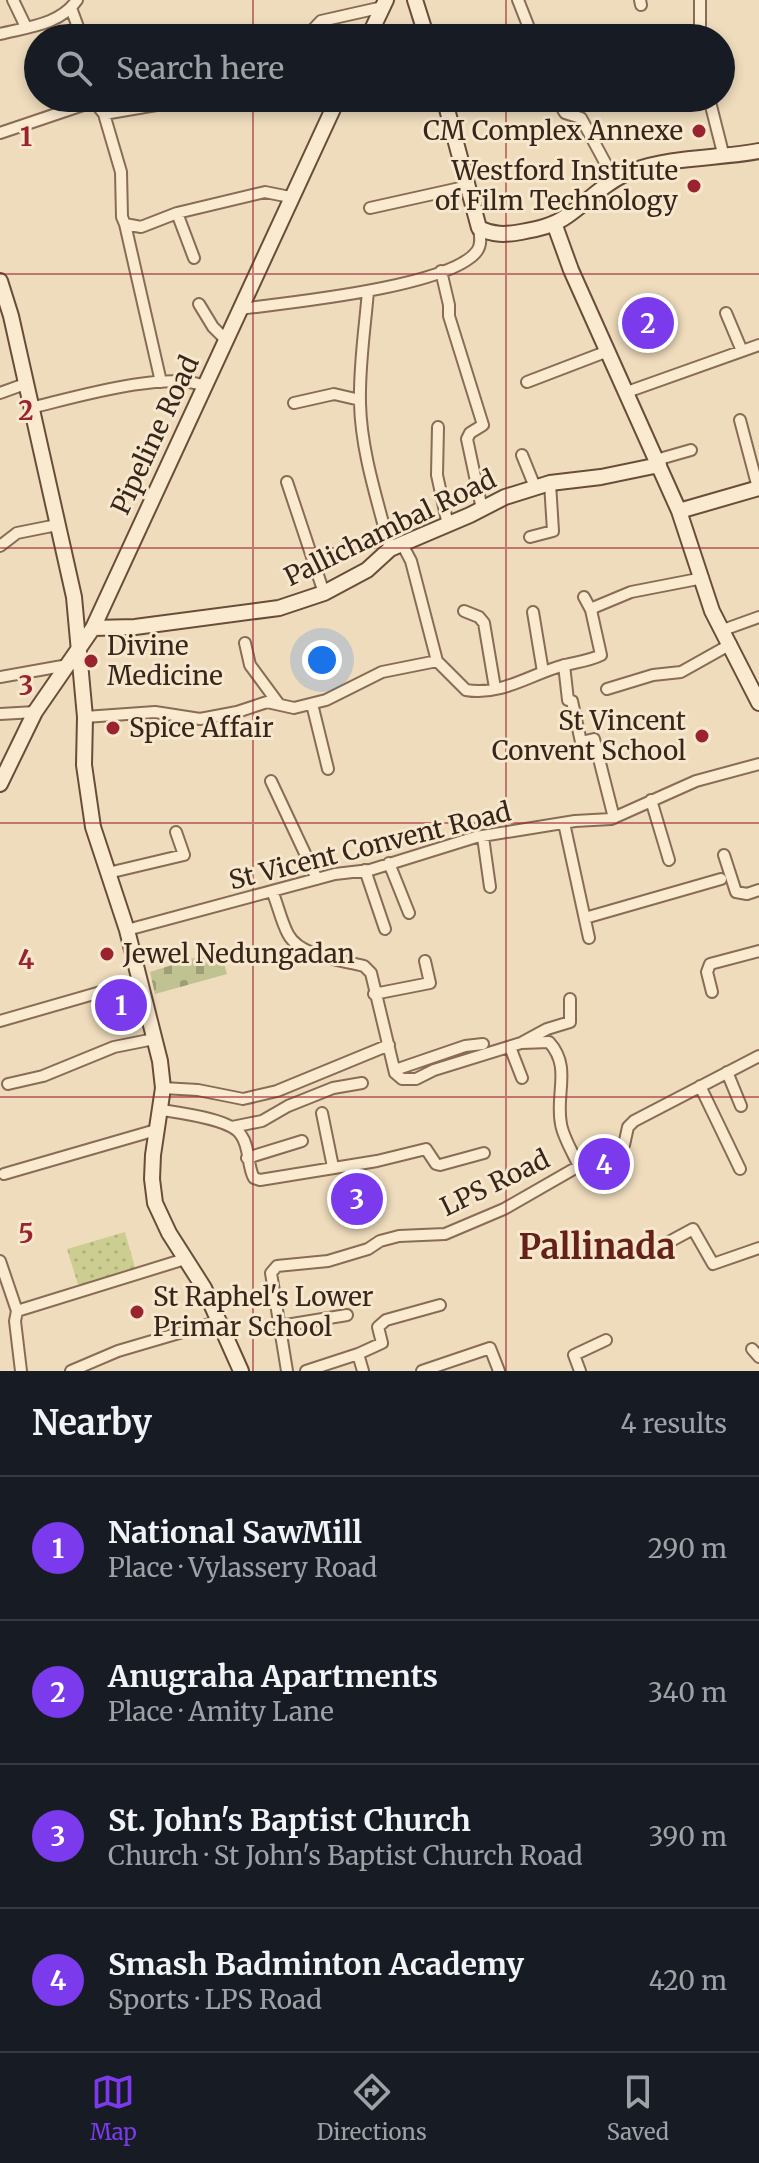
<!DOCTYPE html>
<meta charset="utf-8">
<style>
:root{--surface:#171b24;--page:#242831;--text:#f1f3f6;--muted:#9ea1a6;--line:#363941;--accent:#7c3aed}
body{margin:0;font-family:Merriweather,serif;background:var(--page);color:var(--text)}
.you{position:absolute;left:322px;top:660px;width:28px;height:28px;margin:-20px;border:6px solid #fff;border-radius:50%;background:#1a73e8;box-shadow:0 0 0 12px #1a73e833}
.badge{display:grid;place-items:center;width:52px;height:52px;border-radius:50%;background:var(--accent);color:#fff;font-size:26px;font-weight:700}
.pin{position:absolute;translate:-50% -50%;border:4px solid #fff;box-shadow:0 2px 8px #0006}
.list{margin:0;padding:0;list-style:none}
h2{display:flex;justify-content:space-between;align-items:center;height:104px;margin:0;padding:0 32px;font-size:34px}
h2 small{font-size:26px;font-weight:400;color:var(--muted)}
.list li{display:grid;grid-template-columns:52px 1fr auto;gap:24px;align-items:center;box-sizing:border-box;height:144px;padding:0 32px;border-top:2px solid var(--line)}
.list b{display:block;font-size:30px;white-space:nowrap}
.list p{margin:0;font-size:26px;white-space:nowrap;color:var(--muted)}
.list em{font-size:26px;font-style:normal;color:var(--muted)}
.icon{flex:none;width:44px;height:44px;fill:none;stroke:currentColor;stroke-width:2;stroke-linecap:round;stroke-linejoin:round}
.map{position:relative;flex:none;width:759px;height:1371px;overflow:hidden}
.search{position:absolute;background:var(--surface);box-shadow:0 4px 12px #0003;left:24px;right:24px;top:24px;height:88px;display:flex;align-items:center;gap:20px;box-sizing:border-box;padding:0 28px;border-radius:44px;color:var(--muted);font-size:30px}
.sheet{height:680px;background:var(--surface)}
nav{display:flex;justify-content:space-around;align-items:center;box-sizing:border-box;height:112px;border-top:2px solid var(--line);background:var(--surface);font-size:22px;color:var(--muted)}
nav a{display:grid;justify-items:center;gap:4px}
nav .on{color:var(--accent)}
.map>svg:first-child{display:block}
.green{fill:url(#green-dots)}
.cemetery{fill:url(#cemetery-stones)}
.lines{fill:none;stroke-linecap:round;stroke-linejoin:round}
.street-casing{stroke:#886c55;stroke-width:14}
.secondary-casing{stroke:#694d39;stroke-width:18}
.street{stroke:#faead0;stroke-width:10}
.secondary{stroke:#faead0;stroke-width:14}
.grid{fill:none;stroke:#99232f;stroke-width:2;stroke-opacity:0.55}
.poi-dot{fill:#99232f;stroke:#f7e7cd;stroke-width:3}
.labels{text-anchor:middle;stroke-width:6;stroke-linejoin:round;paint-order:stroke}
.poi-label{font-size:26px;fill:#36261b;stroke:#f7e7cd;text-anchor:start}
.street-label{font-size:26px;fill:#36261b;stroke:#f7e7cd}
.district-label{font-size:34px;font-weight:bold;fill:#652119;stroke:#f7e7cd}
.grid-label{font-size:26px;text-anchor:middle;font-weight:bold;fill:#99232f;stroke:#f7e7cd;stroke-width:6;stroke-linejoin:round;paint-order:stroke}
</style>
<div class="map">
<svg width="759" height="1371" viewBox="0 0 759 1371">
<defs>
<pattern id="green-dots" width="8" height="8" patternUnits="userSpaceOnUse" patternTransform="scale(2)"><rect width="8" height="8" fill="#ccce91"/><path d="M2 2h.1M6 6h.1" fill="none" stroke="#b0b17c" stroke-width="1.8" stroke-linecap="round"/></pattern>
<pattern id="cemetery-stones" width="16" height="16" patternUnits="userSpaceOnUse" patternTransform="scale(2)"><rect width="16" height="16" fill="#c0c291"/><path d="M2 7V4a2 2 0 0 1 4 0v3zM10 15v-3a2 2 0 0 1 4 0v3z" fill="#9d9d76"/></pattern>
</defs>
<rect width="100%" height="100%" fill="#efdcbd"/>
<path class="green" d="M 125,1232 L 136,1271 L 79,1288 L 67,1249 Z"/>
<path class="cemetery" d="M 220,950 L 227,974 L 155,994 L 150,972 Z"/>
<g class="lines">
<defs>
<path id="street" d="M 13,0 L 26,27
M 518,0 L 533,38
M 640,0 L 641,5
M 71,8 L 82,38
M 0,34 C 27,27 60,25 77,0
M 305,38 L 321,21 L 383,7
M 696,38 L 700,25 L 700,0
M 556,98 L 565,113 L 581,118 L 614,179
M 709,98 L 724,157
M 104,114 L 121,172 L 122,217 L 125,224 L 141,227 L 177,213 L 194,258
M 0,133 L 86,104 L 96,104 L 104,114 L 197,98
M 370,208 L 469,186
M 177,213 L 265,192 L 290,197
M 125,224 L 161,382
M 441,271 L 449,305 L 449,316 L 483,425 L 470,433 L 467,439 L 482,509
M 368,291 C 365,328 359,365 360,403 C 361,452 378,502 390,549
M 199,304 L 213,327 L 226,340
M 240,309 C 286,303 451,287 477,251 C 482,244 480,236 479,228
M 726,313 L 742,351
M 527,382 L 608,351
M 627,392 L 759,345
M 0,393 L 25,384
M 294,403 L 334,394 L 360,400
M 30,408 C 73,398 165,370 205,386
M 740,420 L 758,488
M 438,427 L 437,475 L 448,525
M 522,455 L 535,487
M 656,460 L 691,450
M 287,482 L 324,593
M 530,537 L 553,531 L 550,483
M 402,544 L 411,561 L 437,661
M 0,546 L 17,533 L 57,525
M 584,597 L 591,610
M 464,611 L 479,617 L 484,623 L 495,688
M 533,612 L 543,672
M 723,630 L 759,617
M 245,643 L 250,665 L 278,703
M 564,665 L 568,700 L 572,701 L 581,742 L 594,739 L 614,818
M 0,677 L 68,665
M 607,689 L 653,675 L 681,672 L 731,644
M 312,704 L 328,769
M 0,714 L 35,712
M 85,717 L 155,712 L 200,719 L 237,712 L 267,702 L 294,708 L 326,700 L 382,672 L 437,661 L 466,690 C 499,696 528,676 558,667 C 573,662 587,662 601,655 L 591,610 L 595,607 L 631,592 L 703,578
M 271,781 L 317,879
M 651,800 L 669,860
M 564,823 L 589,938
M 483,837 L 490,887
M 724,855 L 736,892 L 747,894 L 759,890
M 389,863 L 409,913
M 365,870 L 385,929
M 108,873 L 184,855 L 176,832
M 272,891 C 278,905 281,921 288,934 C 300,957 342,960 364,966 L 371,973 L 395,1073 L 402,1079 L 416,1079 L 434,1070 L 521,1043 L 549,1042 C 572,1067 555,1094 561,1124 C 563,1137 573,1153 579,1166
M 585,918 L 721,879
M 127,930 L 335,874 L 370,870 L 476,837 L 575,821 L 611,819 L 696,781 L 759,764
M 712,992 L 707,972 L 710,964 L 759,951
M 374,994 L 430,983 L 425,961
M 0,1021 L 139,981
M 523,1042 L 547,1029 L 570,1022 L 570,999
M 510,1047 L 522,1078
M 395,1070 L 465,1046 L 483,1044
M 727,1072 L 741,1106
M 8,1084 L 43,1076 L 114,1047 L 154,1039
M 700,1086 L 740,1169
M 163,1088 L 198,1090 L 243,1099 L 277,1091 L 389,1045
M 162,1110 C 180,1113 231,1119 241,1135 C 250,1147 247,1166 254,1178 L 260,1180 L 377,1161 L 426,1149 L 436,1164 L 440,1165 L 484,1153
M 322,1113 L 333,1167
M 232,1127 L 262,1121 L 288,1106 L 333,1088 L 362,1083
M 247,1158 L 302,1141
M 4,1174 L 156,1130
M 656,1249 L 693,1229 L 713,1264 L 759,1248
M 0,1261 L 17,1311 L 15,1321 L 21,1371
M 17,1311 L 185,1259
M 280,1326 L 347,1315
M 752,1349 L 759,1357
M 358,1354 L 382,1343 L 378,1327 L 386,1320 L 440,1305
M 71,1371 L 118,1351 L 220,1321
M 287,1371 L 271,1273 L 277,1266 L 328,1261 L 368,1249 L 380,1241 L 399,1236 L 445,1234 L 504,1209 L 579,1166 L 624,1145 L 628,1127 L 634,1121 L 759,1056
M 306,1371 L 358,1354 L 363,1371
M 422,1371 L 490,1348 L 499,1371
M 580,1371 L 574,1355 L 606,1340"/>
<path id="secondary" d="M 415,0 L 427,38
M 368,38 L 386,0
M 444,98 L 479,228 C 493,235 505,235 521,232 C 537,229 553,226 567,216 C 589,201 606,181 632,171 C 674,156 716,159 759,151
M 554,223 L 571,270 L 679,511 L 712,611 L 759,703
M 0,281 L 11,316 L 74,597 L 85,717 L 84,765 L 93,827 L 127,930 L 160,1061 L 163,1088 L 153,1155 L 152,1179 L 155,1203 L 169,1233 L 204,1288 L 241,1371
M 679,511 L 759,488
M 93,628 L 135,627 L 279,608 L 324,593 L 367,570 L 390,549 L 470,515 L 505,497 L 550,483 L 601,477 L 659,465
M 0,784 L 35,712 L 93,628 L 338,98"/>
</defs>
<use href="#street" class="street-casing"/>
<use href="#secondary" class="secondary-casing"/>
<use href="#street" class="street"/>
<use href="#secondary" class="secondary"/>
</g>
<path class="grid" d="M 253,0 L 253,38M 506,0 L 506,38M 253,98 L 253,1371M 506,98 L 506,1371M 0,274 L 759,274M 0,548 L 759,548M 0,823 L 759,823M 0,1097 L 759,1097"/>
<g class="poi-dot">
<circle cx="699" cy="131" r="8"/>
<circle cx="694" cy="186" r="8"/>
<circle cx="91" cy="661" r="8"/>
<circle cx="113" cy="728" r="8"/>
<circle cx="702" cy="736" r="8"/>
<circle cx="107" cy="954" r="8"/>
<circle cx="137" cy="1312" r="8"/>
</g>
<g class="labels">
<g class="poi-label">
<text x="683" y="140" text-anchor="end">CM Complex Annexe</text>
<text x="678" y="180" text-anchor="end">Westford Institute<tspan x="678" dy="30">of Film Technology</tspan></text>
<text x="107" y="655">Divine<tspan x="107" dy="30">Medicine</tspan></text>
<text x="686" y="730" text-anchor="end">St Vincent<tspan x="686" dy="30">Convent School</tspan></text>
<text x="129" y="737">Spice Affair</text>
<text x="123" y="963">Jewel Nedungadan</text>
<text x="153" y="1306">St Raphel's Lower<tspan x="153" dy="30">Primar School</tspan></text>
</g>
<g class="street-label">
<text transform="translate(155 435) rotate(-65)" y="9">Pipeline Road</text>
<text transform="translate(390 528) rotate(-26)" y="9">Pallichambal Road</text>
<text transform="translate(370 846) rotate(-14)" y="9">St Vicent Convent Road</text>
<text transform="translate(495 1183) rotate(-26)" y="9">LPS Road</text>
</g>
<g class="district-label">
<text x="597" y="1259">Pallinada</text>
</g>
</g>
<g class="grid-label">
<text x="26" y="146">1</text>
<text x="26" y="420">2</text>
<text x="26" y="695">3</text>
<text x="26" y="969">4</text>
<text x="26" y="1243">5</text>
</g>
</svg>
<div class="you"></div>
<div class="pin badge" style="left:121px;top:1005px">1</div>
<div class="pin badge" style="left:648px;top:323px">2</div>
<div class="pin badge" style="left:357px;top:1199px">3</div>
<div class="pin badge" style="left:604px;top:1164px">4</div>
<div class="search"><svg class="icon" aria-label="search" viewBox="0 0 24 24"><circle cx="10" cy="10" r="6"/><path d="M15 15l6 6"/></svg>Search here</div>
</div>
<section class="sheet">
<h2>Nearby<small>4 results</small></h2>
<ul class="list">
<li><span class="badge">1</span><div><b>National SawMill</b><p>Place · Vylassery Road</p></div><em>290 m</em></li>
<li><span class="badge">2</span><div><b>Anugraha Apartments</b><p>Place · Amity Lane</p></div><em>340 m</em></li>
<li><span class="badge">3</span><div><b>St. John's Baptist Church</b><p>Church · St John's Baptist Church Road</p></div><em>390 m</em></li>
<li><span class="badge">4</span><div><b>Smash Badminton Academy</b><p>Sports · LPS Road</p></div><em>420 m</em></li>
</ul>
</section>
<nav>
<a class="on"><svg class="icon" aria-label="map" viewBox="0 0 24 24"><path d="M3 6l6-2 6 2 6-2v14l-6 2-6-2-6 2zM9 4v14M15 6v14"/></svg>Map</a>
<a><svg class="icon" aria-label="directions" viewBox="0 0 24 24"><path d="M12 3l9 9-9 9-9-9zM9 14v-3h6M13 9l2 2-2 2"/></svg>Directions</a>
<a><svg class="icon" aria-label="saved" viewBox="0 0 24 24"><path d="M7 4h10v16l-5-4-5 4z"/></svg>Saved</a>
</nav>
